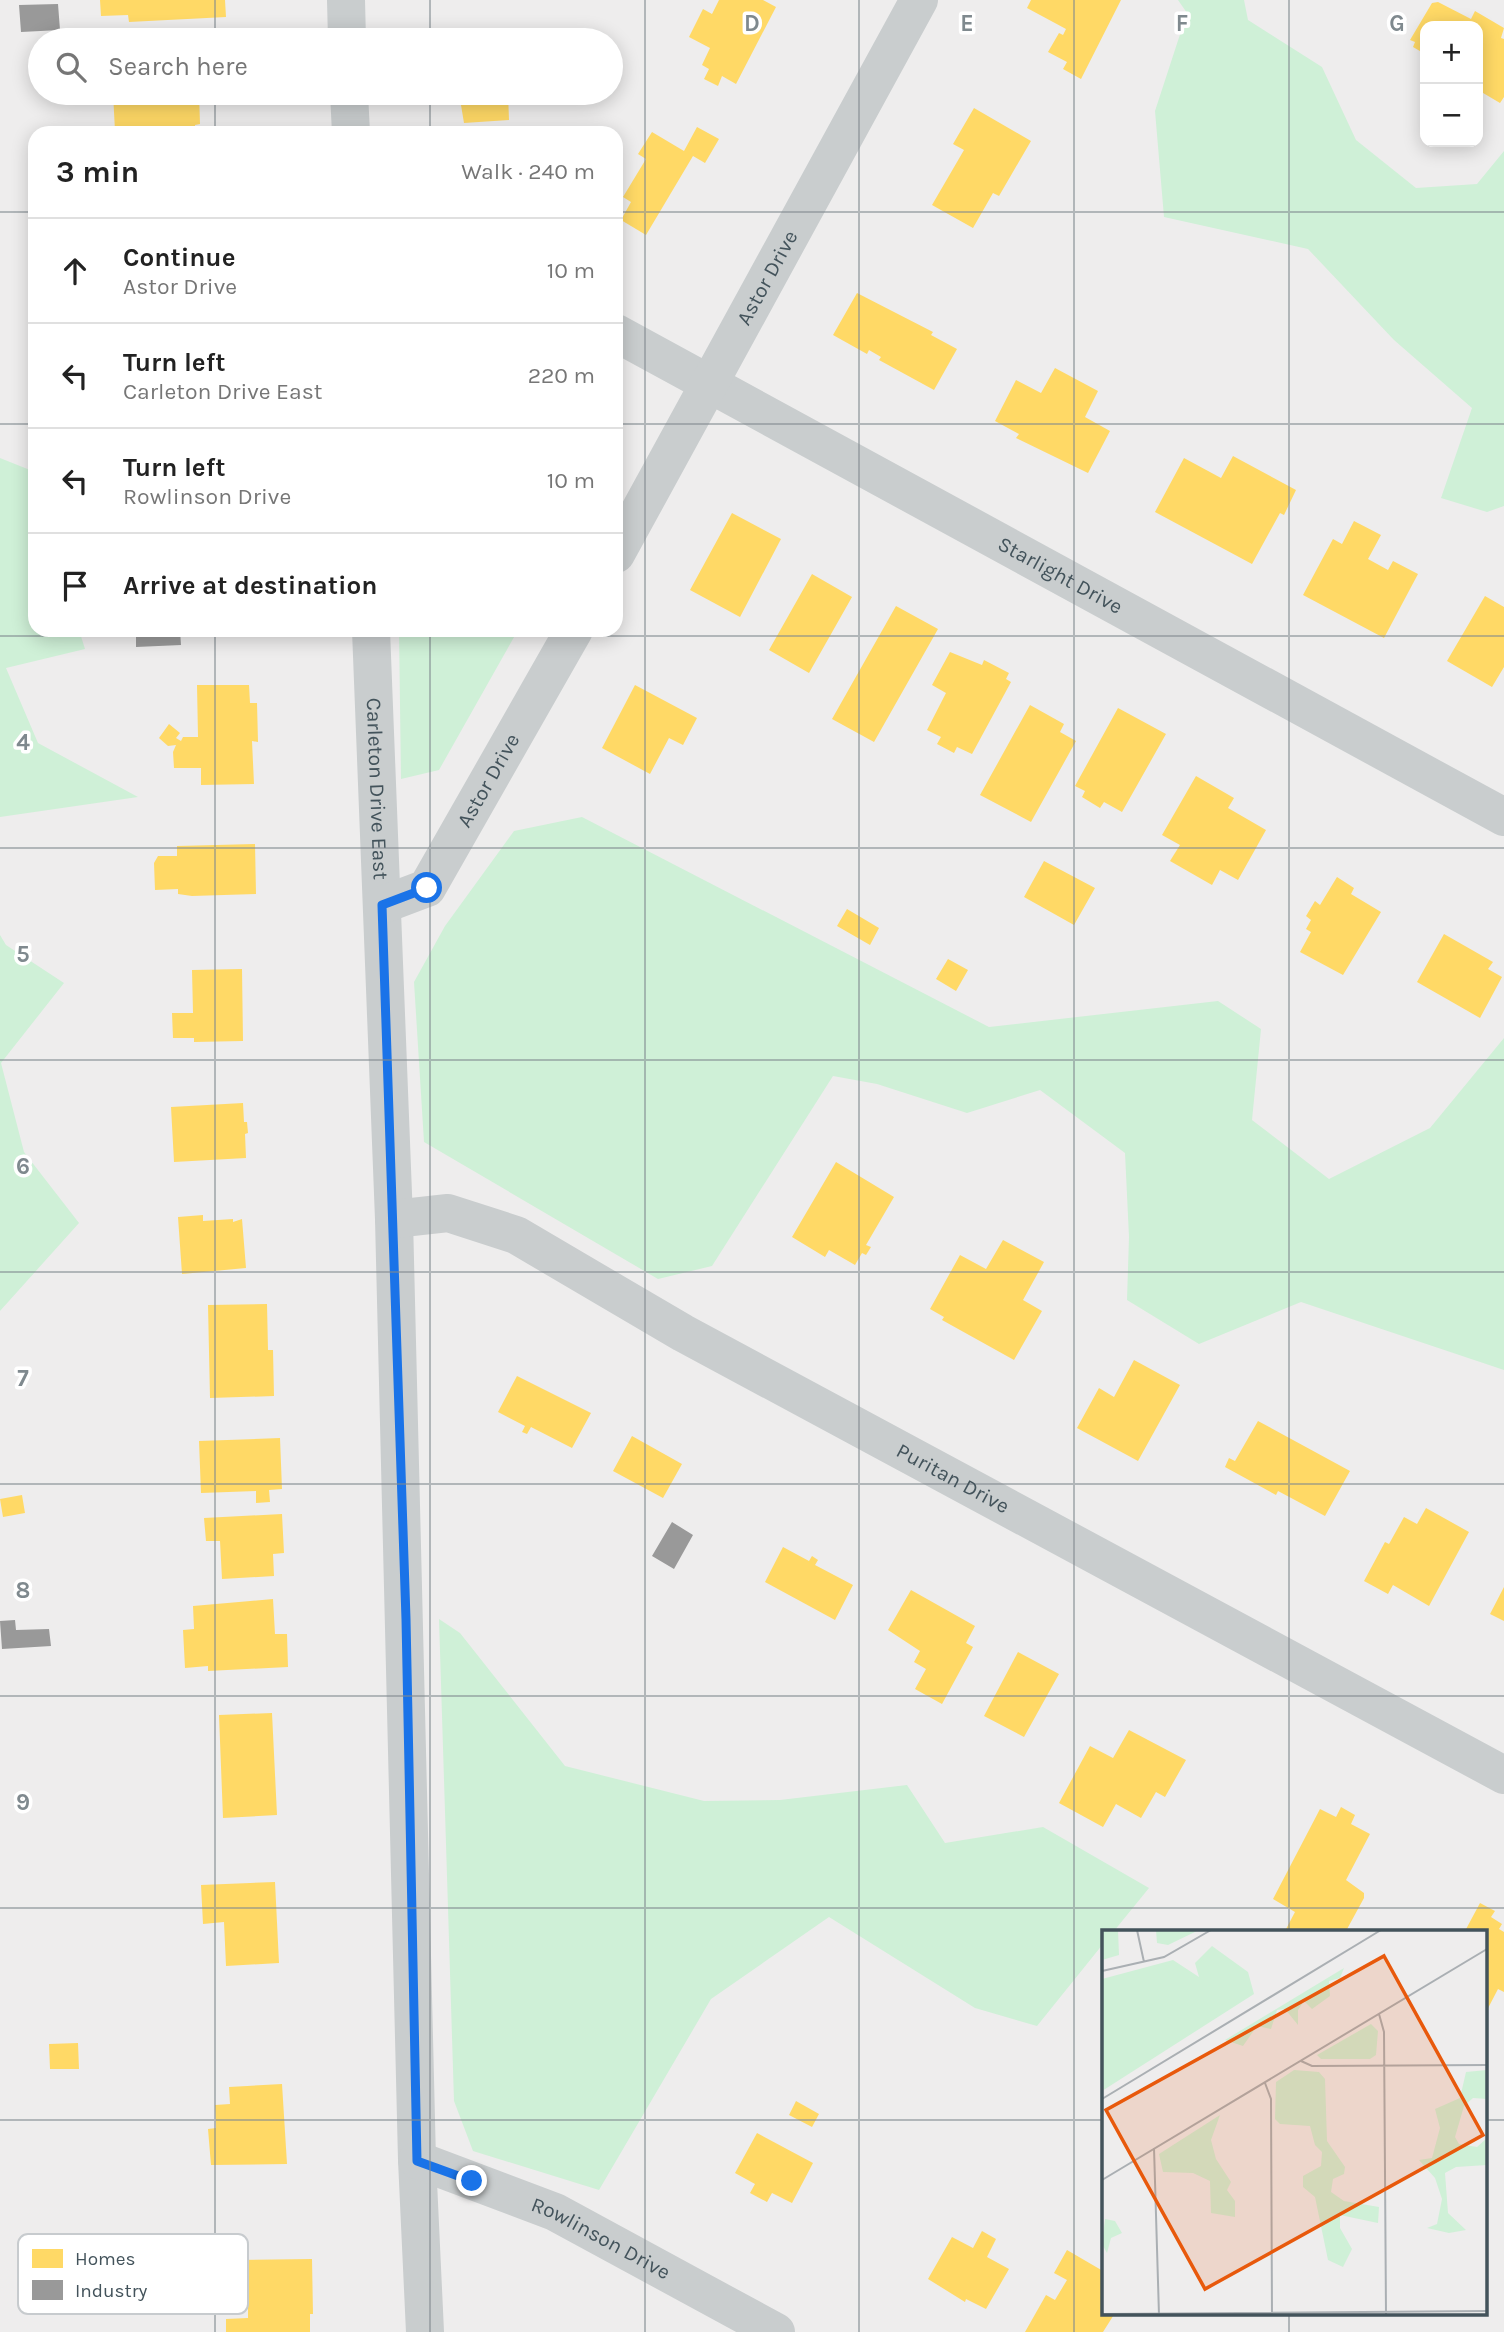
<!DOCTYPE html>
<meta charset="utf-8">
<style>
:root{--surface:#fff;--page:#f6f6f6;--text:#222;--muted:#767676;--line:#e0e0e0}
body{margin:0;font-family:Karla,sans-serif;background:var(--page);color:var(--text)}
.controls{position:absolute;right:21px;top:21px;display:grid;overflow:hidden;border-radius:14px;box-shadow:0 4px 18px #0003}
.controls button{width:63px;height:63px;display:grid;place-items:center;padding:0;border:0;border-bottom:2px solid var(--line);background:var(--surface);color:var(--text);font:35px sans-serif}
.stop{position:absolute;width:21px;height:21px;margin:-16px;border:5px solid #1a73e8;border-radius:50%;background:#fff}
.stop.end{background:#1a73e8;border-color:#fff;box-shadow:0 2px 7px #0008}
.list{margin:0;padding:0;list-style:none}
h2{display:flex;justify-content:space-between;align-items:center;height:91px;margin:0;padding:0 28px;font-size:30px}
h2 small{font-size:23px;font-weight:400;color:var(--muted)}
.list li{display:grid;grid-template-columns:46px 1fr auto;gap:21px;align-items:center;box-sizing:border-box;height:105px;padding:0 28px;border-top:2px solid var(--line)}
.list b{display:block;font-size:26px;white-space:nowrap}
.list p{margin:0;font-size:23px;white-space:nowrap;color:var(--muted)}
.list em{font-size:23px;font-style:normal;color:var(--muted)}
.icon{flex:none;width:38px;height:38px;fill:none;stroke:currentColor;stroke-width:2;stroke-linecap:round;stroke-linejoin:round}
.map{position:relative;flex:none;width:1504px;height:2332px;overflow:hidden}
.search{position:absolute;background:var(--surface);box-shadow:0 4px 18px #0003;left:28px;top:28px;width:595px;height:77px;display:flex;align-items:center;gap:18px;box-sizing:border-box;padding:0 24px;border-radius:38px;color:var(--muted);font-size:26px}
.panel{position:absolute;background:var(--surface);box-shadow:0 4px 18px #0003;left:28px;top:126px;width:595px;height:511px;border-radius:21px}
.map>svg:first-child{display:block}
.green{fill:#cff0d7}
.homes{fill:#ffd966}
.industry{fill:#999}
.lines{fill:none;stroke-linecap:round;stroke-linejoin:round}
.minor{stroke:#c9cdce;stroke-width:38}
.route{stroke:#1a73e8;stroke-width:9}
.grid{fill:none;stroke:#7f898e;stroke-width:2;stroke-opacity:0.55}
.labels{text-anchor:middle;stroke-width:7;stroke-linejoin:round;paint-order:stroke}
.street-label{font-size:21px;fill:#43535b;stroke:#fff}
.inset-road{fill:none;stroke:#aaafb3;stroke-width:2}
.view{fill:#e8590c;fill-opacity:0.15;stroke:#e8590c;stroke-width:3.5}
.inset-edge{fill:none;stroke:#43535b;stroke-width:3.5}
.key{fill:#fff;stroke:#c7cbce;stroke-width:2}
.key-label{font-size:19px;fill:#43535b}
.grid-label{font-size:23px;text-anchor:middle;font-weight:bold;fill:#7f898e;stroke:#fff;stroke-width:7;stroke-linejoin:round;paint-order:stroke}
</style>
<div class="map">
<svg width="1504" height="2332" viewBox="0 0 1504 2332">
<rect width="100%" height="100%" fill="#eeeded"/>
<path class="green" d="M 1178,0 L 1244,0 L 1248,20 L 1322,67 L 1356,140 L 1416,188 L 1477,184 L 1504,151 L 1504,506 L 1487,512 L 1441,498 L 1472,408 L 1394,340 L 1308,249 L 1164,217 L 1155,111 L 1187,13 Z
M 0,458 L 35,472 L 35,630 L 79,630 L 85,649 L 6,668 L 38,743 L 138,797 L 0,817 Z
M 399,630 L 518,630 L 439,770 L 401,779 Z
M 582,817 L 989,1027 L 1218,1001 L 1261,1029 L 1252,1120 L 1329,1179 L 1430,1128 L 1504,1038 L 1504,1370 L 1301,1302 L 1199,1344 L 1127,1300 L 1129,1237 L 1125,1153 L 1040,1090 L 967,1113 L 877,1084 L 833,1076 L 712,1266 L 658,1279 L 424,1142 L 414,982 L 445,926 L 514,831 Z
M 0,935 L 6,945 L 64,983 L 1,1063 L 24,1152 L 79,1223 L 0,1311 Z
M 439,1619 L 460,1633 L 565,1766 L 704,1801 L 780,1800 L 907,1785 L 945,1843 L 1043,1827 L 1149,1888 L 1114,1931 L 1103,1931 L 1103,1944 L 1037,2026 L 975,2008 L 829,1917 L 711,1999 L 599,2190 L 473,2151 L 454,2101 Z"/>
<path class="homes" d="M 100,0 L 225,0 L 226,17 L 129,22 L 128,15 L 101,16 Z
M 719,0 L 763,0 L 776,7 L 736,84 L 722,76 L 718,86 L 704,79 L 709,69 L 702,65 L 710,48 L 689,37 L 703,9 L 712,14 Z
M 1031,0 L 1121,0 L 1081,79 L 1063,69 L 1067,62 L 1048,52 L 1059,33 L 1063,35 L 1066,29 L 1027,8 Z
M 1438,2 L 1471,19 L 1475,11 L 1504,28 L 1501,38 L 1504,39 L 1504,97 L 1500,103 L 1478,90 L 1478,26 L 1425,26 L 1425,54 L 1413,47 L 1415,42 L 1410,40 L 1432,3 Z
M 113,93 L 199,93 L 200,124 L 195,125 L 195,133 L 115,131 Z
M 459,93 L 508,93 L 509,120 L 464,123 Z
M 974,108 L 1031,141 L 999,196 L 993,193 L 973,228 L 932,205 L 964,150 L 953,144 Z
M 697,127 L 719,139 L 705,163 L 693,156 L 646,235 L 621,220 L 631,202 L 623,197 L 646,159 L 638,154 L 652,132 L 684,151 Z
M 857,293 L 933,332 L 931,335 L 957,349 L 934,390 L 879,360 L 881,357 L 869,350 L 867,354 L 833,335 Z
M 1055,368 L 1098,391 L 1085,417 L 1110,431 L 1088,473 L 1016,438 L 1019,434 L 995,421 L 1016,380 L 1041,393 Z
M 1233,456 L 1296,490 L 1284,515 L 1280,513 L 1252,564 L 1155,512 L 1184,458 L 1221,478 Z
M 732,513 L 781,539 L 740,617 L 690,590 Z
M 1354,521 L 1381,535 L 1368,559 L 1388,570 L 1393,561 L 1418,574 L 1384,638 L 1303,595 L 1333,539 L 1342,544 Z
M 812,574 L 852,597 L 809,673 L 769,650 Z
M 1485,596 L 1504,607 L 1504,667 L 1492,687 L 1447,661 Z
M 896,606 L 938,629 L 874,742 L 832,719 Z
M 950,652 L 982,665 L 984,660 L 1009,673 L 1006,679 L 1011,682 L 972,754 L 957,747 L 954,753 L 937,744 L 941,737 L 927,730 L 946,693 L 932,685 Z
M 197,685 L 249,685 L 250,703 L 257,703 L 258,742 L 252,741 L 254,784 L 201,785 L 201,768 L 174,768 L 173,752 L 176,745 L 168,746 L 159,738 L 169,724 L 180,733 L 176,738 L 181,741 L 183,737 L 198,737 Z
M 635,685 L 697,718 L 683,745 L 669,738 L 650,774 L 602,748 Z
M 1030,705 L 1064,724 L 1060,732 L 1076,741 L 1031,822 L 980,795 Z
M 1118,708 L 1166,734 L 1122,812 L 1104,802 L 1100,808 L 1082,797 L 1085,791 L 1075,786 Z
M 1196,776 L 1234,798 L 1228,808 L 1266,830 L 1238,880 L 1220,870 L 1212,885 L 1170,861 L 1180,845 L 1162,835 Z
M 255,844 L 256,894 L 192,896 L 178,894 L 178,889 L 155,890 L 154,863 L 158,856 L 177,856 L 177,846 Z
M 1044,861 L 1095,888 L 1074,925 L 1024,897 Z
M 1337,877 L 1354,888 L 1351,894 L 1381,912 L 1343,975 L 1300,952 L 1311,932 L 1306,929 L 1311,920 L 1306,916 L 1315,901 L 1320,905 Z
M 847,909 L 879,928 L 870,945 L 837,926 Z
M 1444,934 L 1493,962 L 1488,969 L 1502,977 L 1480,1018 L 1417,982 Z
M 948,959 L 968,970 L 956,991 L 936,979 Z
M 242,969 L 243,1041 L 194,1042 L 194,1038 L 173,1038 L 172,1013 L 193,1013 L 192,970 Z
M 243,1103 L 244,1122 L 247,1122 L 248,1133 L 245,1134 L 246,1158 L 174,1162 L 171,1107 Z
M 836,1162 L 894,1197 L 866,1245 L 871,1247 L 866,1255 L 862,1253 L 855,1265 L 829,1250 L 825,1257 L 792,1237 Z
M 203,1215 L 203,1221 L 233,1219 L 233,1222 L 242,1219 L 246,1268 L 182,1274 L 178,1217 Z
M 1003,1240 L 1044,1262 L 1023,1300 L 1042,1311 L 1014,1360 L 942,1320 L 944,1317 L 930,1309 L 960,1255 L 986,1269 Z
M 267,1304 L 268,1350 L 273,1350 L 274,1396 L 210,1398 L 208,1305 Z
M 1134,1360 L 1180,1385 L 1138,1461 L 1077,1428 L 1099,1388 L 1114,1397 Z
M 517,1376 L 591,1413 L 572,1448 L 531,1427 L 527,1434 L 522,1432 L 525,1426 L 498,1412 Z
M 1258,1421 L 1350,1471 L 1325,1516 L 1278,1491 L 1276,1495 L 1225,1467 L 1229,1458 L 1235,1461 Z
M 632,1436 L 682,1464 L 663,1498 L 613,1471 Z
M 280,1438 L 282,1489 L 269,1490 L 270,1502 L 256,1503 L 256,1491 L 201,1493 L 199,1441 Z
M 22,1495 L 25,1513 L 3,1517 L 0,1499 Z
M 1426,1508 L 1469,1532 L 1429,1606 L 1393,1585 L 1388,1594 L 1364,1581 L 1385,1542 L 1389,1544 L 1404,1517 L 1417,1524 Z
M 282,1514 L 284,1553 L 273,1554 L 274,1576 L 222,1579 L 220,1541 L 206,1541 L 204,1518 Z
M 783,1547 L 809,1561 L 812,1556 L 818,1560 L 815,1565 L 853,1585 L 835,1620 L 765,1582 Z
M 1504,1587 L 1504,1621 L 1490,1614 Z
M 911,1590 L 975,1626 L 966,1643 L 973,1647 L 942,1704 L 915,1689 L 926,1669 L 914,1662 L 920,1651 L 888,1630 Z
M 273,1599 L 275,1634 L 287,1634 L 288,1667 L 208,1671 L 208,1666 L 185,1668 L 183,1630 L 194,1629 L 193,1606 Z
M 1018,1652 L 1059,1674 L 1024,1737 L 984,1716 Z
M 272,1713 L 277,1815 L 223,1818 L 219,1715 Z
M 1129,1730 L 1186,1760 L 1165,1797 L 1156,1792 L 1141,1818 L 1116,1804 L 1103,1827 L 1059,1803 L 1090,1746 L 1113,1758 Z
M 1341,1807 L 1355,1815 L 1351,1824 L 1370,1834 L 1346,1880 L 1364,1893 L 1364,1898 L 1346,1931 L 1285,1931 L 1295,1912 L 1273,1899 L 1320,1809 L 1336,1817 Z
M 275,1882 L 279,1963 L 226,1966 L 224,1922 L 203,1924 L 201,1885 Z
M 1480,1903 L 1495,1911 L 1491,1917 L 1502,1924 L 1499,1929 L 1504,1932 L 1504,1992 L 1498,1989 L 1485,2014 L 1485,1931 L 1465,1931 Z
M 78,2043 L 79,2069 L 50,2069 L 49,2044 Z
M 282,2084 L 287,2164 L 211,2165 L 208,2129 L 216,2128 L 215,2105 L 230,2104 L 229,2087 Z
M 796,2101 L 819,2114 L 812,2127 L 789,2115 Z
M 757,2133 L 813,2163 L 792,2203 L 772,2193 L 767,2202 L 750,2193 L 755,2184 L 735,2173 Z
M 982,2231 L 996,2239 L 987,2257 L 1009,2269 L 986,2309 L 966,2299 L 965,2302 L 928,2279 L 952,2237 L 973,2248 Z
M 1067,2250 L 1103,2271 L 1103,2313 L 1115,2313 L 1103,2332 L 1025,2332 L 1046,2295 L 1055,2300 L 1067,2280 L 1054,2273 Z
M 312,2259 L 313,2314 L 310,2314 L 310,2332 L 226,2332 L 226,2319 L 248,2318 L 248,2302 L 236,2302 L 235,2260 Z"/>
<path class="industry" d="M 58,4 L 60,30 L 21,32 L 19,5 Z
M 136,630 L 180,630 L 181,645 L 136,647 Z
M 672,1522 L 693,1535 L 674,1569 L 652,1556 Z
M 15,1620 L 16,1630 L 49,1629 L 51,1646 L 2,1649 L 0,1621 Z"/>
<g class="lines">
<g class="minor">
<path d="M 346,0 L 347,40"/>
<path d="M 349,93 L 351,133"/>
<path id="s1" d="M 616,333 L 1504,817"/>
<path id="s2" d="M 616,554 L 919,0"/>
<path id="s3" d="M 371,630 L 394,1219 L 417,2160 L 425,2332"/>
<path id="s4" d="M 382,905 L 427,888 L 574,630"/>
<path id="s5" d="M 394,1219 L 448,1213 L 516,1235 L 683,1333 L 1504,1775"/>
<path id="s6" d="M 417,2160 L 555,2212 L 776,2332"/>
</g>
</g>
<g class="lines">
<path class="route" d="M 427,888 L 382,905 L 406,1619 L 417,2161 L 472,2181"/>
</g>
<path class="grid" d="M 215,0 L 215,40M 430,0 L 430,40M 645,0 L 645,2332M 859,0 L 859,2332M 1074,0 L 1074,2332M 1289,0 L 1289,1931M 215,93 L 215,133M 430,93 L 430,133M 0,212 L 35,212M 616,212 L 1504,212M 0,424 L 35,424M 616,424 L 1504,424M 215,630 L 215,2332M 430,630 L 430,2332M 0,636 L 1504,636M 0,848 L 1504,848M 0,1060 L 1504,1060M 0,1272 L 1504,1272M 0,1484 L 1504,1484M 0,1696 L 1504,1696M 0,1908 L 1504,1908M 0,2120 L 1103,2120M 1485,2120 L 1504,2120M 1289,2313 L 1289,2332"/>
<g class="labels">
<g class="street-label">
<text dy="7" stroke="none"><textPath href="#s2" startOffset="315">Astor Drive</textPath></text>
<text dy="7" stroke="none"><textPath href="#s1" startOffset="506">Starlight Drive</textPath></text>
<text dy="7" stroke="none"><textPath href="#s4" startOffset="172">Astor Drive</textPath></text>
<text dy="7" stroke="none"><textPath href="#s3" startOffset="159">Carleton Drive East</textPath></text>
<text dy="7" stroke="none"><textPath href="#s5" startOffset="626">Puritan Drive</textPath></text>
<text dy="7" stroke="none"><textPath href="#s6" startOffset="200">Rowlinson Drive</textPath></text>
</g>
</g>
<g transform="translate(1102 1930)">
<rect width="385" height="385" fill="#eeeded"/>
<path d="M 0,0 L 16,0 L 17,25 L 0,30 ZM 54,0 L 97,0 L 66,15 L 55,13 ZM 110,16 L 146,42 L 152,64 L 0,161 L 0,49 L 71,30 L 97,47 L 93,33 ZM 242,38 L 238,48 L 227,51 L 228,66 L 210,79 L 202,71 L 196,80 L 196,95 L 183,79 L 175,80 L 169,99 L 155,96 L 141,116 L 123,110 ZM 269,94 L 276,101 L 274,125 L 268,129 L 219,129 L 215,125 ZM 192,140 L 217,142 L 223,149 L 225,211 L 243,237 L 242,244 L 231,249 L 229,262 L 242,271 L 277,277 L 276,293 L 238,285 L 238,298 L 250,319 L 241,337 L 226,330 L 213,267 L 201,257 L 201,246 L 219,236 L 220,222 L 213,215 L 208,196 L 178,194 L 173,189 L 174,152 ZM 385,140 L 385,169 L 371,168 L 362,176 L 353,207 L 357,214 L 375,217 L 385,208 L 385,235 L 354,237 L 343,243 L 346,283 L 364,300 L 347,303 L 325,298 L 335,294 L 340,269 L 333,248 L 317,230 L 330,228 L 338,198 L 333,179 L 358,168 L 364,142 ZM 118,185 L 109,210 L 114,229 L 129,252 L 125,260 L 133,271 L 133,287 L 109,283 L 108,251 L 91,243 L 61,242 L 57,224 ZM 3,289 L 13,291 L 20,303 L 9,308 L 5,323 L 0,314 Z" fill="#cff0d7"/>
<path class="inset-road" d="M 35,0 L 42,32M 0,41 L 62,27 L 109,0M 277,84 L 282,102 L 284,384M 199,131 L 210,136 L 385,135M 163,153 L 169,169 L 170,385M 0,169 L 279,0M 52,218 L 57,385M 0,250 L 385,19M 0,384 L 385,381"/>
<path class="view" d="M 282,26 L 381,205 L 103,359 L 4,180 Z"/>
<rect width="385" height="385" class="inset-edge"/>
</g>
<rect x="18" y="2234" width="230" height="80" rx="10" class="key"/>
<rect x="32" y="2249" width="31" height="19" fill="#ffd966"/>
<rect x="32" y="2280" width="31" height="20" fill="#999"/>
<g class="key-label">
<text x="75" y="2265">Homes</text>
<text x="75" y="2297">Industry</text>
</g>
<g class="grid-label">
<text x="752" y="31">D</text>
<text x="967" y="31">E</text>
<text x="1182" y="31">F</text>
<text x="1397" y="31">G</text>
<text x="23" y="750">4</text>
<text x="23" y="962">5</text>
<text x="23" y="1174">6</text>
<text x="23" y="1386">7</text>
<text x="23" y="1598">8</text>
<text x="23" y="1810">9</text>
</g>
</svg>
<div class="controls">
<button>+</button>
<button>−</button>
</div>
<div class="stop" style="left:427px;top:888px"></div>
<div class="stop end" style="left:472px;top:2181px"></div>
<div class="search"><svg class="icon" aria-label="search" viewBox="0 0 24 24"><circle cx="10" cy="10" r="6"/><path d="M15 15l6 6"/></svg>Search here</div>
<section class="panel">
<h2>3 min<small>Walk · 240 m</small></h2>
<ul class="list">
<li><svg class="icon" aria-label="ahead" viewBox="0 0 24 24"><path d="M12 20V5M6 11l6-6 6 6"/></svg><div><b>Continue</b><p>Astor Drive</p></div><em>10 m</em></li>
<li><svg class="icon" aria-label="left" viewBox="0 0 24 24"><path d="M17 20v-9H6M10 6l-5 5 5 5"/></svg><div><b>Turn left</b><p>Carleton Drive East</p></div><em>220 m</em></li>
<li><svg class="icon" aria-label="left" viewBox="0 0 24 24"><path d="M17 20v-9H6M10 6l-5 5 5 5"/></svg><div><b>Turn left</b><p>Rowlinson Drive</p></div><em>10 m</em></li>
<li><svg class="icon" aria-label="arrive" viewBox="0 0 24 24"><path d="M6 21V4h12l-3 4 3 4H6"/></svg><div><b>Arrive at destination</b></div></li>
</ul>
</section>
</div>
